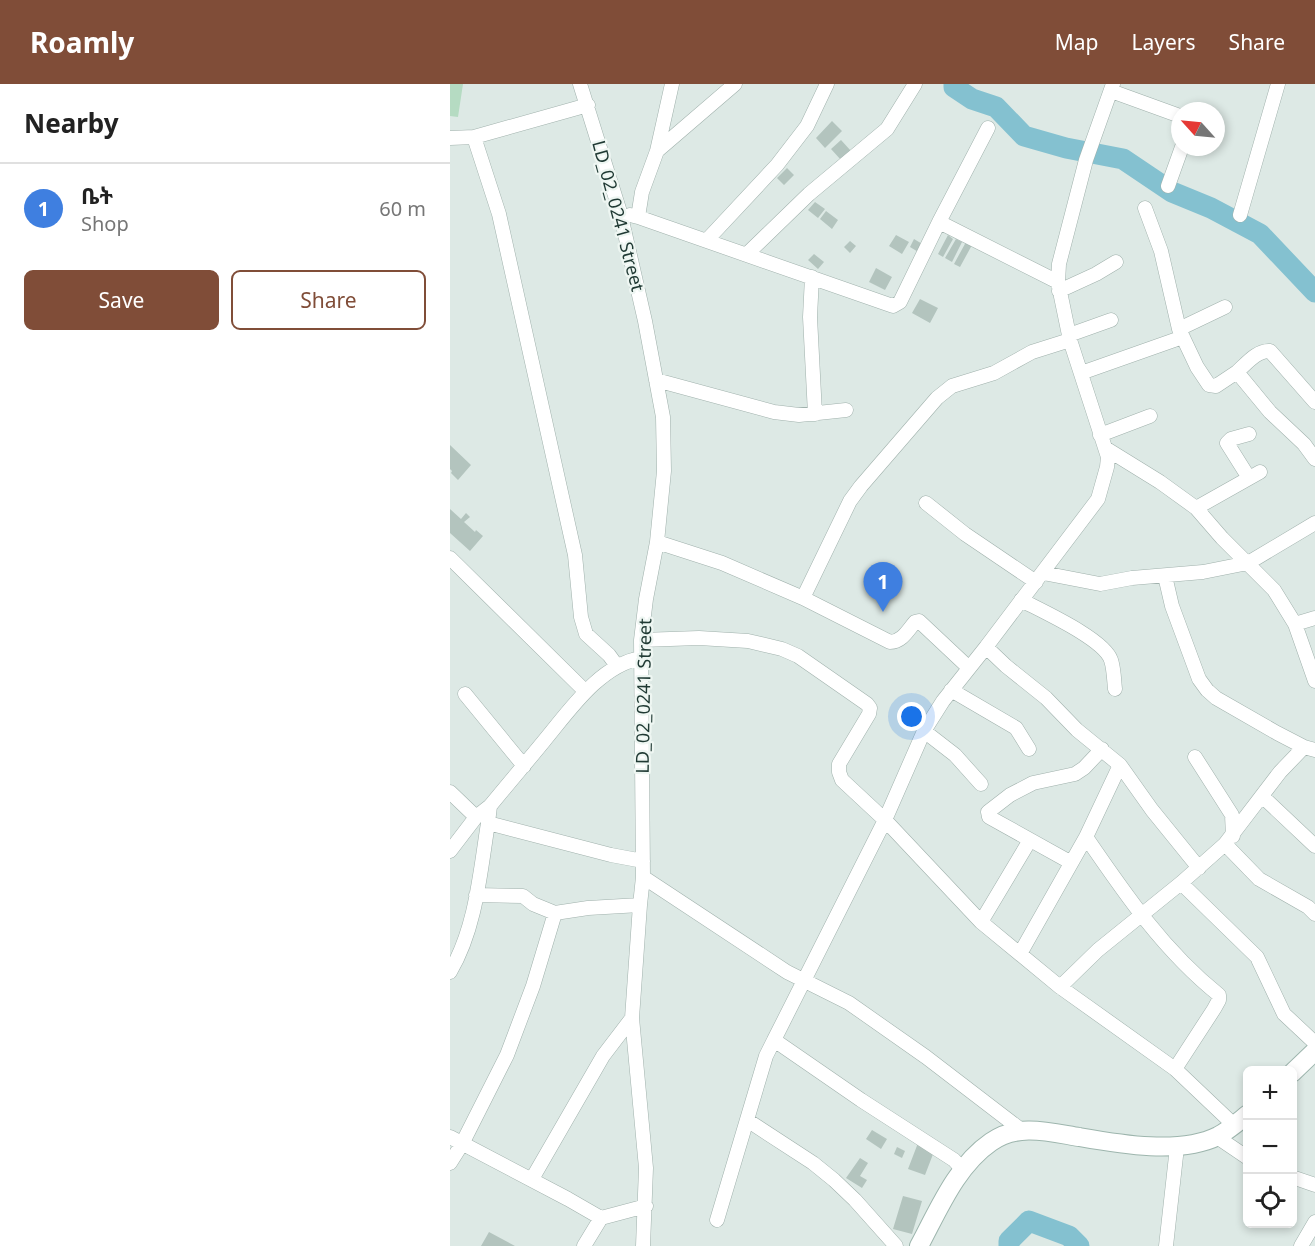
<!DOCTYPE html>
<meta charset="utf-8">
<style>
:root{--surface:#fff;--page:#f2f2f2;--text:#222;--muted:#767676;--line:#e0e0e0;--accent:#804d38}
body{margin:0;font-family:"Noto Sans","Noto Sans Ethiopic",sans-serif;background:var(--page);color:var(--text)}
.controls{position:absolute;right:18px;bottom:18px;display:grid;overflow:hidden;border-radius:9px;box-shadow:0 3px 9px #0003}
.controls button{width:54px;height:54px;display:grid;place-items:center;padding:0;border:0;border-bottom:2px solid var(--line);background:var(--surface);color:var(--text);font:30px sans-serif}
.compass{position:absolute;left:721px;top:18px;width:54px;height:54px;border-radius:50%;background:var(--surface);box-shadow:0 3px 9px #0003;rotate:297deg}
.you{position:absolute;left:462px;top:633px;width:21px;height:21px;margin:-15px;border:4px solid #fff;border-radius:50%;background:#1a73e8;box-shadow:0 0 0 9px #1a73e833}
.badge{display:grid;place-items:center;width:39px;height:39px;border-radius:50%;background:var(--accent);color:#fff;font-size:20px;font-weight:700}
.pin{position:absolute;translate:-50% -50px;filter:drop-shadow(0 2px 3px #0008)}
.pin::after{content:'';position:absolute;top:32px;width:21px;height:18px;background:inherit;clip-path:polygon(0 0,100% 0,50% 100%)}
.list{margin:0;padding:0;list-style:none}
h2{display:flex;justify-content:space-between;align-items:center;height:78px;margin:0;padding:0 24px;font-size:26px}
h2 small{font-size:20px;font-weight:400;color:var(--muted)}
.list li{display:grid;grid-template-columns:39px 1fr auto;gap:18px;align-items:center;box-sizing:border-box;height:90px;padding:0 24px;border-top:2px solid var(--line)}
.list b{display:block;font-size:22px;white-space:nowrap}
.list p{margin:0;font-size:20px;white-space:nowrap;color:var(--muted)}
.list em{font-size:20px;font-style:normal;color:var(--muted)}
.actions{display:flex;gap:12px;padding:18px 24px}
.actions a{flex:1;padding:14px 0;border:2px solid var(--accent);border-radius:9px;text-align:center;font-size:21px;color:var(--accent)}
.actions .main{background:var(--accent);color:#fff}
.icon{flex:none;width:33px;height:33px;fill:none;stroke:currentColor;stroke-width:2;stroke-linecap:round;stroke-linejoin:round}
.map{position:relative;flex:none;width:865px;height:1162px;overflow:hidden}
header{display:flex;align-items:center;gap:36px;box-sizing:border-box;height:84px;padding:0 30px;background:var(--accent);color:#fff}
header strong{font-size:28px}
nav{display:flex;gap:33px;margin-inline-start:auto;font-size:21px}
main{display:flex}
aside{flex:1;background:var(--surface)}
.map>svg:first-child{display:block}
.green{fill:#b5dbc2}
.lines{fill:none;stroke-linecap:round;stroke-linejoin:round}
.river{stroke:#84c1d0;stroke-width:21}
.building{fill:#b3c4be}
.street-casing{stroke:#a0b1ac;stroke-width:15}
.secondary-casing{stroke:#9db5ad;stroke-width:20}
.street{stroke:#fff;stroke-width:14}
.secondary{stroke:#fff;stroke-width:18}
.labels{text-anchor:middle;stroke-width:4.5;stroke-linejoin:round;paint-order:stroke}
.street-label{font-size:18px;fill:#1f3933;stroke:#eef6f2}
</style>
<header>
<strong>Roamly</strong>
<nav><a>Map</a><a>Layers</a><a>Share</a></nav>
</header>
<main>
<aside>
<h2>Nearby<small></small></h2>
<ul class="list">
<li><span class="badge" style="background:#3f7fe0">1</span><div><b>ቤት</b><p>Shop</p></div><em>60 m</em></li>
</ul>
<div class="actions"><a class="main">Save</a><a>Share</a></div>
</aside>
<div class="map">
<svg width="865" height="1162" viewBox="0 0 865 1162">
<rect width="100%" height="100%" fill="#dde9e5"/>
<path class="green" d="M 0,0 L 13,0 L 8,33 L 0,32 Z"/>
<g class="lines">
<path class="river" d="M 504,0 L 504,3 L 522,15 L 546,23 L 574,52 L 616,64 L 673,75 L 722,108 L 761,124 L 810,150 L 865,208
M 559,1162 L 559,1157 L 579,1137 L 619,1152 L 629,1162"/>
</g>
<path class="building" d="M 382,37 L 392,47 L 375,64 L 366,54 Z
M 391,56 L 401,67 L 391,76 L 381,65 Z
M 337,84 L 344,91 L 334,101 L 327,94 Z
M 365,118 L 375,125 L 368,134 L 358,126 Z
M 376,127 L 388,136 L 382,145 L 370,135 Z
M 446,151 L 459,158 L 452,170 L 439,162 Z
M 498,151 L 503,155 L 493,173 L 488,170 Z
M 464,155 L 474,161 L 470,169 L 460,163 Z
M 506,155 L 512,158 L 502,178 L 495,174 Z
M 400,157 L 406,162 L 400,169 L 394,163 Z
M 516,158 L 522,161 L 510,183 L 504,180 Z
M 364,170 L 374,178 L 368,185 L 358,176 Z
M 426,184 L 442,193 L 435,206 L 419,198 Z
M 470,215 L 488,224 L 480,239 L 462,229 Z
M 0,361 L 21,381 L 8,396 L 1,389 L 2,387 L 0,385 Z
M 0,425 L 11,435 L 16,429 L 20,433 L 14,438 L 25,448 L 26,446 L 33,452 L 20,467 L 0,449 Z
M 422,1046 L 437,1055 L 431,1065 L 416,1055 Z
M 468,1059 L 485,1065 L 475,1091 L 458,1085 Z
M 447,1063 L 455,1067 L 452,1074 L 444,1070 Z
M 410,1074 L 418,1079 L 410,1092 L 417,1096 L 412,1104 L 396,1094 Z
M 453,1112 L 472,1117 L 462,1150 L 443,1145 Z
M 39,1148 L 65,1162 L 31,1162 Z"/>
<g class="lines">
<defs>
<path id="street" d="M 130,0 L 170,128 L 195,237 L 213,333 L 214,387 L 207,458 L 196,515 L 191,556 L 193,793 L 190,821 L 182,934 L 196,1084 L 193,1162
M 661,7 L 730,32
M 24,53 L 49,130 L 125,471 L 131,533 L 136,550 L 159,571 L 167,582
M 0,54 L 24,53 L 138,21
M 207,67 L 285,0
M 718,102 L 732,63
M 695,124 L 711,167 L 729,245 L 747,283 L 759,301 L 766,302 L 787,288 L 820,328 L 854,360 L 865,375
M 180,131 L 188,133 L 192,108 L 207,67 L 222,0
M 790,131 L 828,0
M 188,133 L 443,222 L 450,218 L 489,138 L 608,198
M 489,138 L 538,44
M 257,156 L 327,81 L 357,42 L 377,0
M 297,170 L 359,110 L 437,45 L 465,0
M 362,193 L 360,233 L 365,330
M 609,207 L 646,190 L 666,178
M 729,245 L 775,223
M 619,251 L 661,236
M 787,288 C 796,280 807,266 820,267 L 865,318
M 631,289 L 733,253
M 206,296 L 324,328 L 349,331 L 396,326
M 799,350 L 781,355 L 777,359 L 799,394
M 650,351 L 700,332
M 655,364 L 710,398 L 746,424
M 810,388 L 746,424 L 772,454 L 824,506 L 845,540
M 476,419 L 515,450 L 586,498
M 207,458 L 272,479 L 353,514 L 400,417 L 411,402 L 487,314 L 502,302 L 544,289 L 582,268 L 620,256
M 0,474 L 135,607
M 593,489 L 650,500 L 682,494 L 753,488 L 798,479 L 865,439
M 715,492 L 722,522 L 749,595 L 757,606 L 766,614 L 827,649 L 854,663
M 353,514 L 440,558 C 452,558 458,546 465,538 L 469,537 L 518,583
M 571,516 C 592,527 654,555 661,576 C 664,585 664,596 665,605
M 865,534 L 845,540 L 865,597
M 191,556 L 249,554 L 298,557 L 332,565 L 348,572 L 417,620 L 420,624 L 419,630 L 389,680 L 389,688 L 392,696 L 435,736 L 531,838 L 610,903 L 725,985 L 784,1041
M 536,563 L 556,582 L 596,614 L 627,646 L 670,681 L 702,726 L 749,784
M 501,606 L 566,644 L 579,665
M 15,610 L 74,682
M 474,647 L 505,671 L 531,700
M 745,673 L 782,731 L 783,752
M 0,708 L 26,733
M 812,712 L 865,762
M 40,722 L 38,739 L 161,771 L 193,777
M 636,753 C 675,810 714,867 769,911 L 769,916 L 764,925 L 725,985
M 775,760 L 809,795 L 858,823 L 865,830
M 0,767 L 26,733 L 40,722 C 58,700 76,679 94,657 C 119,627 150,581 191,574
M 620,778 L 539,733 L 538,728 L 560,711 L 583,699 L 625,690 L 634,684 L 652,665
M 193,793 L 337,888 L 399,919 L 476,973 L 570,1045
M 731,799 L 807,873 L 834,930 L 865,959
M 26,811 L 73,812 L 83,820 L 105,829
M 531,838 L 580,756
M 571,868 L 636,753 L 670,681
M 0,888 C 26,844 30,789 38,739
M 610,903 L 648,866 L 731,799 L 775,760 L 830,688 L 854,663 L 865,666
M 297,1036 L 363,1079 L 384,1096 L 405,1116 L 446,1162
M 0,1053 L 118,1115 L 151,1134 L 196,1122
M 767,1053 L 798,1074
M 0,1079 L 12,1060 L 57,971 L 83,902 L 105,829 L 138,824 L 190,821
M 513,1086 L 504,1076 L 411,1016 L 324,956 L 435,736 L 474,647 L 493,617 L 536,563 L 648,415 L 657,383 L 658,373 L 620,256 L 608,198 L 609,180 L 636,76 L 663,0
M 842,1093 L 865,1101
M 82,1095 L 153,972 L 182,934
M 267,1136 L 316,972 L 324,956
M 134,1162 L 151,1134
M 716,1162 L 727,1063
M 851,1162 L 865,1138"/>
<path id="secondary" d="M 842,989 L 865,967
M 469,1162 C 488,1127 506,1082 541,1058 C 568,1039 599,1048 629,1053 C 669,1060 730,1071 768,1052 C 779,1046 788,1038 798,1030"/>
</defs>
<use href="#street" class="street-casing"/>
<use href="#secondary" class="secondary-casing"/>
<use href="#street" class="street"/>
<use href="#secondary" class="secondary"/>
</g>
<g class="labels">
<g class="street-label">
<text transform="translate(168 132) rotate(75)" y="6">LD_02_0241 Street</text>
<text transform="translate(194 612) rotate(-89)" y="6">LD_02_0241 Street</text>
</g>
</g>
</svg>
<div class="controls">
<button>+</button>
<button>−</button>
<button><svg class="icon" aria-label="locate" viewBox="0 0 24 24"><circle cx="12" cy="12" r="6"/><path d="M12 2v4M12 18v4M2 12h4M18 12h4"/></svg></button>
</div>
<svg class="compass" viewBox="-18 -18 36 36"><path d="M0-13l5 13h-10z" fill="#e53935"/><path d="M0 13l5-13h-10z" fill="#767676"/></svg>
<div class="you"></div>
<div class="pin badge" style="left:433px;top:528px;background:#3f7fe0">1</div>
</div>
</main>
